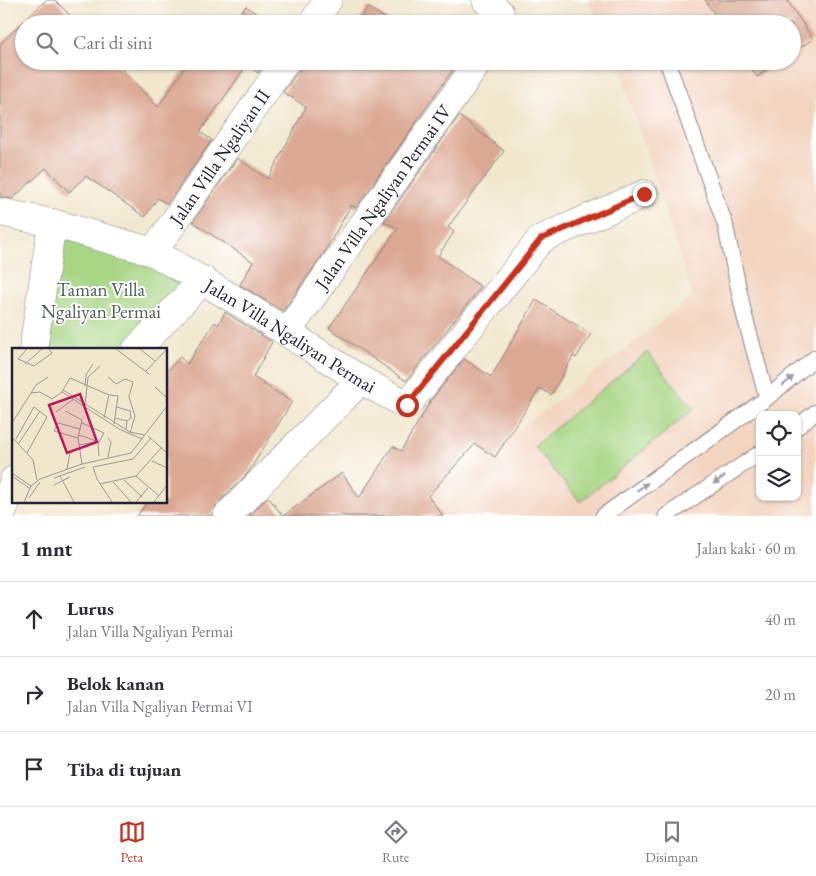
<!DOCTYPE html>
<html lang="id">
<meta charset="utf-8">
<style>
:root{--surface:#fff;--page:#f2f2f3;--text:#2b2b33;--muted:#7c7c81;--line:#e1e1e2;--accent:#c8321e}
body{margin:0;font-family:"EB Garamond",serif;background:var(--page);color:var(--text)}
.controls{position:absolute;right:15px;bottom:15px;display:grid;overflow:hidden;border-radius:10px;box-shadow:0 1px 4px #0004}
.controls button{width:45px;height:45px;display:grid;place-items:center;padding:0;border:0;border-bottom:1px solid var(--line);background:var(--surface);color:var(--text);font:25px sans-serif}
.stop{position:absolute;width:15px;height:15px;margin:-11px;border:4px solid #c8321e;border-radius:50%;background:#fff}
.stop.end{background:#c8321e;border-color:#fff;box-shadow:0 1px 5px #0008}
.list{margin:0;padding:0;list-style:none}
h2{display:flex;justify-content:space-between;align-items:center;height:65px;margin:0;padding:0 20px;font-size:21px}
h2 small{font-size:16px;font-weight:400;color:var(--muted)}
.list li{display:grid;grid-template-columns:32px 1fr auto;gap:15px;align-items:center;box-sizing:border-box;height:75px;padding:0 20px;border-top:1px solid var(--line)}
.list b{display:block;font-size:19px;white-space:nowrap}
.list p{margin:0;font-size:16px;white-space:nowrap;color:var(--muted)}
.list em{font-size:16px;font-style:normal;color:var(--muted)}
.icon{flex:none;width:28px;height:28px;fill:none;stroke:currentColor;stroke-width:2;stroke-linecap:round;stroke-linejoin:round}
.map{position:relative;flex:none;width:816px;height:516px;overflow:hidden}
.search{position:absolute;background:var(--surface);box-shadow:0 1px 4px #0004;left:15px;right:15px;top:15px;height:55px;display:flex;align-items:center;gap:12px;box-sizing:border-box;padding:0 18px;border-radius:28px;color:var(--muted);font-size:19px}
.sheet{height:290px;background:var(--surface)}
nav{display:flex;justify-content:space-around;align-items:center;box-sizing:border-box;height:70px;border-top:1px solid var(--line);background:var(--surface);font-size:14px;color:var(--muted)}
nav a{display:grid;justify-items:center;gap:2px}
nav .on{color:var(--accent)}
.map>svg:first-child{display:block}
.built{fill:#f3d4bf;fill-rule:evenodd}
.green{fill:#a8d684;stroke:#657c60}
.building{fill:#dba893}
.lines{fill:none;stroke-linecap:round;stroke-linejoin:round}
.lane-casing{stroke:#8a8484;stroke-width:17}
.street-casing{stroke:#8a8484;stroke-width:29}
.lane{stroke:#fff;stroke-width:15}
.street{stroke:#fff;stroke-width:28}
.oneway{fill:#9c9ca7}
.route{stroke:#c8321e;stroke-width:6}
.labels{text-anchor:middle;stroke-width:4;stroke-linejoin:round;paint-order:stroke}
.street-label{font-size:19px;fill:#22223b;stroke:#fff}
.park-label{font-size:19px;fill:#516155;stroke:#fff}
.inset-road{fill:none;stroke:#9e9893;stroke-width:1}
.view{fill:#c2185b;fill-opacity:0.15;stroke:#c2185b;stroke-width:2.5}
.inset-edge{fill:none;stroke:#22223b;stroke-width:2.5}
</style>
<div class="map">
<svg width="816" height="516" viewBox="0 0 816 516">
<rect width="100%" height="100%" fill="#fff"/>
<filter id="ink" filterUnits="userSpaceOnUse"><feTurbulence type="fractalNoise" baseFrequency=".02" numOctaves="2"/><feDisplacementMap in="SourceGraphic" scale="10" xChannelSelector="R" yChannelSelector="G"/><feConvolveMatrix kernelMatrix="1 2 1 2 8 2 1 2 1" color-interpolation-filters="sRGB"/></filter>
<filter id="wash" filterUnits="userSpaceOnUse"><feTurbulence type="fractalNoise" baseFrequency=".0096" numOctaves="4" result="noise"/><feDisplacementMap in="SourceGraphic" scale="20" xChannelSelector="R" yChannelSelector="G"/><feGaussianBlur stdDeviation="1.12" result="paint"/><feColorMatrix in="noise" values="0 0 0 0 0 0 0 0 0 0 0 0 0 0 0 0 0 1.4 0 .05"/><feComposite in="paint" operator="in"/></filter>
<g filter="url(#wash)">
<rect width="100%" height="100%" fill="#f1e7cd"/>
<path class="built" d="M 588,0 L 816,0 L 816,516 L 388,516 L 511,436 L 693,297 L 617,61 L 792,61 L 792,24 L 600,24 ZM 760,415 L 797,415 L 797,497 L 760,497 Z"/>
<path class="green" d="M 55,236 L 149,263 L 192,289 L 126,350 L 49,350 Z
M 647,352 L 694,409 L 580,502 L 534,446 Z"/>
<g id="blocks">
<path class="building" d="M 46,0 L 55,0 L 78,24 L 24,24 L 24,61 L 114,61 L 158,107 L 189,61 L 267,61 L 258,73 L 247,65 L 200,132 L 212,140 L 167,204 L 158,198 L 145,217 L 86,176 L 69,192 L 46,168 L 12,199 L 0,197 L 0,44 Z
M 705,0 L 787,0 L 813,39 L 792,53 L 792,24 L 721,24 Z
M 246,6 L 270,24 L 233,24 Z
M 368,7 L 394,24 L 356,24 Z
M 301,61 L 321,61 L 328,66 L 331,61 L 450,61 L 456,65 L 356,208 L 351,205 L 324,253 L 283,311 L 240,285 L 253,262 L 193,222 L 237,158 L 268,179 L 306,107 L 283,92 L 299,70 Z
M 746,61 L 779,61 L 757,77 Z
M 459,116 L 504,151 L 448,227 L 454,232 L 438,256 L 481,287 L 406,381 L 329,328 L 398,228 L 384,222 Z
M 536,300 L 591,334 L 576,358 L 573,356 L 551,395 L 540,388 L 495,457 L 475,444 L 428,496 L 443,516 L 249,516 L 268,497 L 283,516 L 342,473 L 359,498 L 393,446 L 401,451 L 432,399 L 464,359 L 491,377 Z
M 225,312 L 272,342 L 253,377 L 292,402 L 248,473 L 216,505 L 212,516 L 137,516 L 147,502 L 166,502 L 166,372 L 180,357 L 187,364 L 215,322 L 218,325 Z"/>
</g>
</g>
<g filter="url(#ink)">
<use href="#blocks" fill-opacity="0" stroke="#8a8484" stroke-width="1"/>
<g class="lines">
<defs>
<path id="lane" d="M 667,61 L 725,224 L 744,314 L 767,398
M 797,427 L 816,412
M 603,516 L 767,398 L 816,357
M 666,516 L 760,453"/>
<g id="street">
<path d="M 486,0 L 500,13 L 502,24"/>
<path d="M 312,24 L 328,0"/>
<path id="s1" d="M 0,212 L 52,223 L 153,252 L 244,305 L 361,380 L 407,405 L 541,239 L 644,194"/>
<path id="s2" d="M 153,252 L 286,61"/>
<path id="s3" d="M 287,332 L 479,61"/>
<path d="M 33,350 L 52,223"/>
<path d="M 136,350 L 203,280"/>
<path d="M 1,516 L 14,480"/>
<path d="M 227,516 L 361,380"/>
</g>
</defs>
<use href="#lane" class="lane-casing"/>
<use href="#street" class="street-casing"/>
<use href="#lane" class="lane"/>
<use href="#street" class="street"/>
</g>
<defs><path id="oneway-solid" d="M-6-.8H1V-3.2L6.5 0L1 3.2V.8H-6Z" transform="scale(1.25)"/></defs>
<g class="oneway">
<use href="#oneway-solid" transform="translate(788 381) rotate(-40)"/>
<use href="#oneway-solid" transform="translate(719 480) rotate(146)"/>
<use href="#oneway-solid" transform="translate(642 487) rotate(-36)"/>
</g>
</g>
<g class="lines" filter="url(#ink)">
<path class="route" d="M 407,405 L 541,239 L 644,194"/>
</g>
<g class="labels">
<g class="street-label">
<text dy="7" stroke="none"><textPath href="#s2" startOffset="116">Jalan Villa Ngaliyan II</textPath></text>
<text dy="7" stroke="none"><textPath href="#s3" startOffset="166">Jalan Villa Ngaliyan Permai IV</textPath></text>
<text dy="7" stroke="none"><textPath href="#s1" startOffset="319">Jalan Villa Ngaliyan Permai</textPath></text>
</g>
<g class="park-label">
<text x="101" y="296">Taman Villa<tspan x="101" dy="22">Ngaliyan Permai</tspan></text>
</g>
</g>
<g transform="translate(12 348)">
<rect width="155" height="155" fill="#f1e7cd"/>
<path class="inset-road" d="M 15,1 L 6,11 L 22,18 L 40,5 L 37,1M 104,1 L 137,26M 128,1 L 143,13M 13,16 L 30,1M 134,23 L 155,1M 96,29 L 104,36 L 113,31 L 121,34 L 117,49 L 123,68 L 118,85M 73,38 L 74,27 L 81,16M 143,39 L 155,50M 51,42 L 118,84 L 132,87M 50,44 L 107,81 L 130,91M 19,45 L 24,37 L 36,29M 73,57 L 76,29 L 88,18M 105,59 L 118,63 L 119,70 L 115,73M 53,63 L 70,72 L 66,90 L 70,116M 44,64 L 62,51M 92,70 L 97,47 L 106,48 L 102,76M 103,70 L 115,73 L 114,81M 0,75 L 19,45 L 28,44 L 40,51 L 50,44 L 58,30 L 97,47M 70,75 L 92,85 L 86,96 L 87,108M 67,87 L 87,94M 136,88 L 155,105M 0,89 L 21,112 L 25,132M 66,90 L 42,83 L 46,75 L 68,81M 96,90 L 99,94 L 96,109M 4,91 L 22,59 L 35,69 L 15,105M 7,95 L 28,63M 67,97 L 83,94M 140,113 L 155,120M 81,119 L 121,111 L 139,90M 81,119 L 85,131 L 100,154M 55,121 L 58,105M 0,125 L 19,138M 0,128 L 17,140M 48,128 L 62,154M 124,128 L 147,148M 42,130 L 73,119M 112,132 L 130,149M 101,134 L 119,154M 88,136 L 124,128 L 150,99M 42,137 L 58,129M 17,150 L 28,134M 12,154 L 19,138 L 28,131 L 70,116 L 119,105 L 155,58M 124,154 L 136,140M 142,154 L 155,137"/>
<path class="view" d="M 68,46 L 85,94 L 55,105 L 37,57 Z"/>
<rect width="155" height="155" class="inset-edge"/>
</g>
</svg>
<div class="controls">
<button><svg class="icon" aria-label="locate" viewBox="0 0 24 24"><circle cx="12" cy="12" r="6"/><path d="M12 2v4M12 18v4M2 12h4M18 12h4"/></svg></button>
<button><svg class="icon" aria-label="layers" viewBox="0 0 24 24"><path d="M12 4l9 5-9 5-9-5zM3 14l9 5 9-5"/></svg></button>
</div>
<div class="stop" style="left:407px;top:405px"></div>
<div class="stop end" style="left:644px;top:194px"></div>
<div class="search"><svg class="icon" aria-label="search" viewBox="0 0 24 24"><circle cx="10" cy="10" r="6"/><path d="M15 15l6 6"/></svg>Cari di sini</div>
</div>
<section class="sheet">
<h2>1 mnt<small>Jalan kaki · 60 m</small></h2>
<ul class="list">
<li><svg class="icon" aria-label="ahead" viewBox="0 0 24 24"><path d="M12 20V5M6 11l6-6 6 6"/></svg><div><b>Lurus</b><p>Jalan Villa Ngaliyan Permai</p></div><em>40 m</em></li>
<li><svg class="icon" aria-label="right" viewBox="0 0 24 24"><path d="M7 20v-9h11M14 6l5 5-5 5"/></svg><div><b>Belok kanan</b><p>Jalan Villa Ngaliyan Permai VI</p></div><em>20 m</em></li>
<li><svg class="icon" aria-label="arrive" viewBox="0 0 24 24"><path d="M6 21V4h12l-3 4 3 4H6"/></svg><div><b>Tiba di tujuan</b></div></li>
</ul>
</section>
<nav>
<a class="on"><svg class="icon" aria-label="map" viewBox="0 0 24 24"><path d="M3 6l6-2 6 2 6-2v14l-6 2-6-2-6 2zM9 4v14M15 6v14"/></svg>Peta</a>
<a><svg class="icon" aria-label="directions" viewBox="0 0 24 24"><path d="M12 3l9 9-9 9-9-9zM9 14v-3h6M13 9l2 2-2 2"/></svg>Rute</a>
<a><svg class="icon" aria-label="saved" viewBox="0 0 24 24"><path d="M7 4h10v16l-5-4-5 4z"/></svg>Disimpan</a>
</nav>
